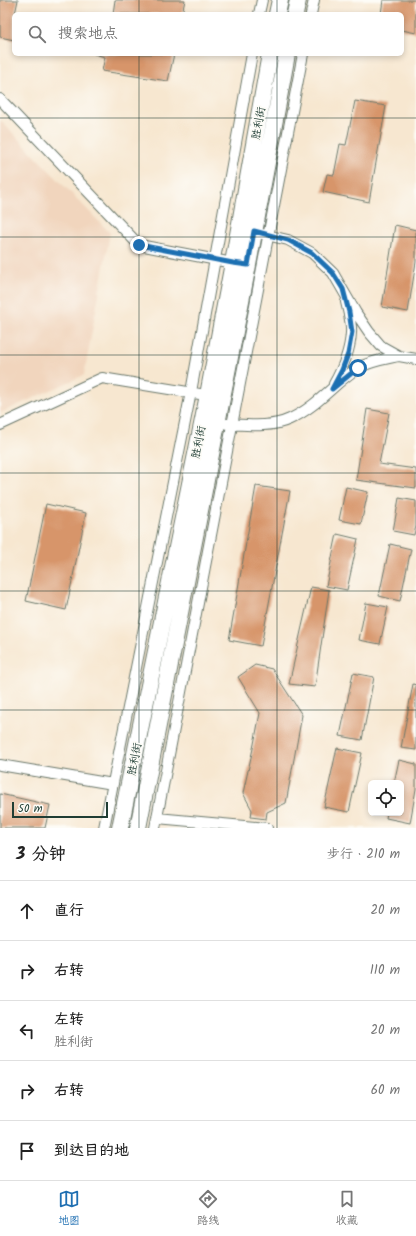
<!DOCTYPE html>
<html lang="zh">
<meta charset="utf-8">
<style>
:root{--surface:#fff;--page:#f2f2f2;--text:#222;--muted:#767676;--line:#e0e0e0;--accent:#1f6fb2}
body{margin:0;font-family:Kalam,"LXGW WenKai TC",sans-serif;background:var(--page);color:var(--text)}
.controls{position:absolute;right:12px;bottom:12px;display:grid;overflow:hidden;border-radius:6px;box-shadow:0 2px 6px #0003}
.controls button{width:36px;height:36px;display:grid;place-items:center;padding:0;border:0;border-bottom:1px solid var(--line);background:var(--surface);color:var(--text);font:20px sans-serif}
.scale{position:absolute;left:12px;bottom:10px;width:96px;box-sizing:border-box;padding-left:4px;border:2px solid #1f3d34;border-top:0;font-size:11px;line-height:14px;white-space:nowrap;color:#1f3d34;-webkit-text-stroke:3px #fdfcf7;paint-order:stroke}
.stop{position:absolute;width:12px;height:12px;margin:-9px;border:3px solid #1f6fb2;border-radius:50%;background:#fff}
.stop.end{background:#1f6fb2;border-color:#fff;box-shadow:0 1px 4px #0008}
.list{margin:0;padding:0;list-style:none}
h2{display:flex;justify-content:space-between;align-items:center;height:52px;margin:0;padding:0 16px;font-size:17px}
h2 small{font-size:13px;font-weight:400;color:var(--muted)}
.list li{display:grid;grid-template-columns:26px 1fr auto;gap:12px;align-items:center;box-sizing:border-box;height:60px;padding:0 16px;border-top:1px solid var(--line)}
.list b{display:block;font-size:15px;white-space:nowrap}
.list p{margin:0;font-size:13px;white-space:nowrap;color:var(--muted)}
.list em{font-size:13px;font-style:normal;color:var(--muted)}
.icon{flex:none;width:22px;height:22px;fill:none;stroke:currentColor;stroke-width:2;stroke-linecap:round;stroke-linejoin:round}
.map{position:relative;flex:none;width:416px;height:828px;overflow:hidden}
.search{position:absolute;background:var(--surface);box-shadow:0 2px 6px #0003;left:12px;right:12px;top:12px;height:44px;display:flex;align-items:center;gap:10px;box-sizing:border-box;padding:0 14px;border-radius:6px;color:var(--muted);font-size:15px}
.sheet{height:352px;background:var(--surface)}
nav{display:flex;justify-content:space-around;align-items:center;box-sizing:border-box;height:56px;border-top:1px solid var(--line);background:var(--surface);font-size:11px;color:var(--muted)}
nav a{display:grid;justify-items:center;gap:2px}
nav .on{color:var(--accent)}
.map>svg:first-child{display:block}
.built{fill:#f1d5bd}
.building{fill:#d7956b}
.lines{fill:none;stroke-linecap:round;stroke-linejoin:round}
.minor-casing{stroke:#6b786b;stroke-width:12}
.primary-casing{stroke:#6b786b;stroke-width:18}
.minor{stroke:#fff;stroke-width:10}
.primary{stroke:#fff;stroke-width:16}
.route{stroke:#1f6fb2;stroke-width:5}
.grid{fill:none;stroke:#1f3d34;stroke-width:1;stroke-opacity:0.55}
.labels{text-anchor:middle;stroke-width:3.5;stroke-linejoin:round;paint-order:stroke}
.street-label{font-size:11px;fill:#1f3d34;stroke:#fdfcf7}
</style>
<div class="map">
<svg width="416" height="828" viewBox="0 0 416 828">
<rect width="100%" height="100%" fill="#fdfcf7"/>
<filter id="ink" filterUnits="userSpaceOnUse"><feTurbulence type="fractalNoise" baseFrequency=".025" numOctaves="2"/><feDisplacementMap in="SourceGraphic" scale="8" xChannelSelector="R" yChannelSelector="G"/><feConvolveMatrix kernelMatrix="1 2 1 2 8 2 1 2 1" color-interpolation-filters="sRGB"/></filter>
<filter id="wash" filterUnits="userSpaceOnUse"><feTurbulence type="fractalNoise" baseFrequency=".012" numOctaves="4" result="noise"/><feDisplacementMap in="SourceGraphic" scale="16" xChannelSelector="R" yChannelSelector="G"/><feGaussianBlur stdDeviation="0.9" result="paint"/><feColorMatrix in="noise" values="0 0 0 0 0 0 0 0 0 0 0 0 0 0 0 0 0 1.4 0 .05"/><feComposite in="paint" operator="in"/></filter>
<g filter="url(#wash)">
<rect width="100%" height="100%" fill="#f7e7d0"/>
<path class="built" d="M 0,120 L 110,233 L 84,375 L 0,413 Z"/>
<g id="blocks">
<path class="building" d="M 0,0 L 18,0 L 15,14 L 14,14 L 14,40 L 0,37 Z
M 115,0 L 185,0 L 182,14 L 113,14 Z
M 383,0 L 416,0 L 416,33 L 402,30 L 402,14 L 381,14 Z
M 94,54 L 174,54 L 168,81 L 102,71 L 105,57 Z
M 355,101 L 386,106 L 369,202 L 323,192 L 327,174 L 334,175 L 340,144 L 346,145 Z
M 395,225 L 416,230 L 416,262 L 408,312 L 382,307 Z
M 367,409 L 389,413 L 379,464 L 416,469 L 416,488 L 356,480 Z
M 256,486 L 290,491 L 261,646 L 229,640 Z
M 346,487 L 368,492 L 361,524 L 339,520 Z
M 399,498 L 416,501 L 416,526 L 414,535 L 393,531 Z
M 46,504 L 86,513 L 66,610 L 26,601 Z
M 337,534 L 358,539 L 347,590 L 326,586 Z
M 390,544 L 411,549 L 400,601 L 379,596 Z
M 311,587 L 329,590 L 315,687 L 289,684 Z
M 366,603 L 388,607 L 380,644 L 359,640 Z
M 255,665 L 272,669 L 302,715 L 286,803 L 267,812 L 266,819 L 251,817 L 252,810 L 243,793 L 254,744 L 260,713 L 238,677 Z
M 353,673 L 374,677 L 362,740 L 340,736 Z
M 413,684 L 416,685 L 416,750 L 401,748 Z
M 337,748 L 362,753 L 349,812 L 324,807 Z
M 399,760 L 416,764 L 416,789 L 410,823 L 386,818 L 387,813 L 401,813 L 401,783 L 394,783 Z
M 0,794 L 50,805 L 45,828 L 0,828 Z"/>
</g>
</g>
<g filter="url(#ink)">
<use href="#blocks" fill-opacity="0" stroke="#6b786b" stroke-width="1"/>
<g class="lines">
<defs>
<path id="minor" d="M 259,14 L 262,0
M 311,14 L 314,0
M 0,99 L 139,245 L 238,264
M 262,234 L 288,240 L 312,253 L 333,273 L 356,313 L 369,332 L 381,346 L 399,356 L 416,359
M 334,384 C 343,368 350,351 351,333 C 352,323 348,311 346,302
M 227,424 C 247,425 271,428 290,419 C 317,407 334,383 358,368 C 371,361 385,359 399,356
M 0,425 L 102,378 L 212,396
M 0,765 L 113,784
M 157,818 L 267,828
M 104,828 L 191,392 L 252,54
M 155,828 L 303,54"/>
<path id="primary" d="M 277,14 L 280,0
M 295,14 L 298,0
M 120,828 L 208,395 L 233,263 L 270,54
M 138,828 L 248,265 L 287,54"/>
</defs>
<use href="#minor" class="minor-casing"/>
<use href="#primary" class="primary-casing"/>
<use href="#minor" class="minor"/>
<use href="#primary" class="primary"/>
</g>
</g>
<g class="lines" filter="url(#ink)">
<path class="route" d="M 139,245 L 233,263 L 248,265 L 254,231 L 288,240 L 312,253 L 333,273 L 343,289 L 349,312 L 352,332 L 348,354 L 342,370 L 332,389 L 358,368"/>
</g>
<path class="grid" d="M 139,0 L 139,14M 277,0 L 277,14M 139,54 L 139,828M 277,54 L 277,828M 0,118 L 416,118M 0,237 L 416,237M 0,355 L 416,355M 0,473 L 416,473M 0,591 L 416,591M 0,710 L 416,710"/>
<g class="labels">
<g class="street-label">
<text transform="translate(258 123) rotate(-80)" y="4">胜利街</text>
<text transform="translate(198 442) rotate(-79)" y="4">胜利街</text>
<text transform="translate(134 759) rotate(-79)" y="4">胜利街</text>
</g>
</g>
</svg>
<div class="controls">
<button><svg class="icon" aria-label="locate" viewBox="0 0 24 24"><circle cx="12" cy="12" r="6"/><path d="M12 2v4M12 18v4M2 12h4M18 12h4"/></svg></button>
</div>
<div class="scale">50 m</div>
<div class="stop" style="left:358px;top:368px"></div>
<div class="stop end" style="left:139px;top:245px"></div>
<div class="search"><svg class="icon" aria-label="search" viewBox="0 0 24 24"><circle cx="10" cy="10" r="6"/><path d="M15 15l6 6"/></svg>搜索地点</div>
</div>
<section class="sheet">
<h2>3 分钟<small>步行 · 210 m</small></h2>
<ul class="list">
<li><svg class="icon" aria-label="ahead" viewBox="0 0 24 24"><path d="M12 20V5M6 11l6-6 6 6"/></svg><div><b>直行</b></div><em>20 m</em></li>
<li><svg class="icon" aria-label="right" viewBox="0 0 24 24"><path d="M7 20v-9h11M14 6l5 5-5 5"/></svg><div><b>右转</b></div><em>110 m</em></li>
<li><svg class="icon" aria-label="left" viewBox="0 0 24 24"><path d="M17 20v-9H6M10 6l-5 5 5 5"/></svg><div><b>左转</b><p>胜利街</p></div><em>20 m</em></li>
<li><svg class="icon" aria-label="right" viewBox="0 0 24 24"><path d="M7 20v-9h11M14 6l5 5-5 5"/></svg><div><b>右转</b></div><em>60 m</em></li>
<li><svg class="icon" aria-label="arrive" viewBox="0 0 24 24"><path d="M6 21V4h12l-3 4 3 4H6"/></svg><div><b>到达目的地</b></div></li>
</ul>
</section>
<nav>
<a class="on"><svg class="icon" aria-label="map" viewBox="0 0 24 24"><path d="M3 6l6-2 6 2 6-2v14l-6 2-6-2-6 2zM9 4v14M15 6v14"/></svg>地图</a>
<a><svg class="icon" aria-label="directions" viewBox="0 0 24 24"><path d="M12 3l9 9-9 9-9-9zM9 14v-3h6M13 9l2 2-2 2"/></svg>路线</a>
<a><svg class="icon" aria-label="saved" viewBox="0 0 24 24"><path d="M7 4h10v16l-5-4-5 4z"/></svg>收藏</a>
</nav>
